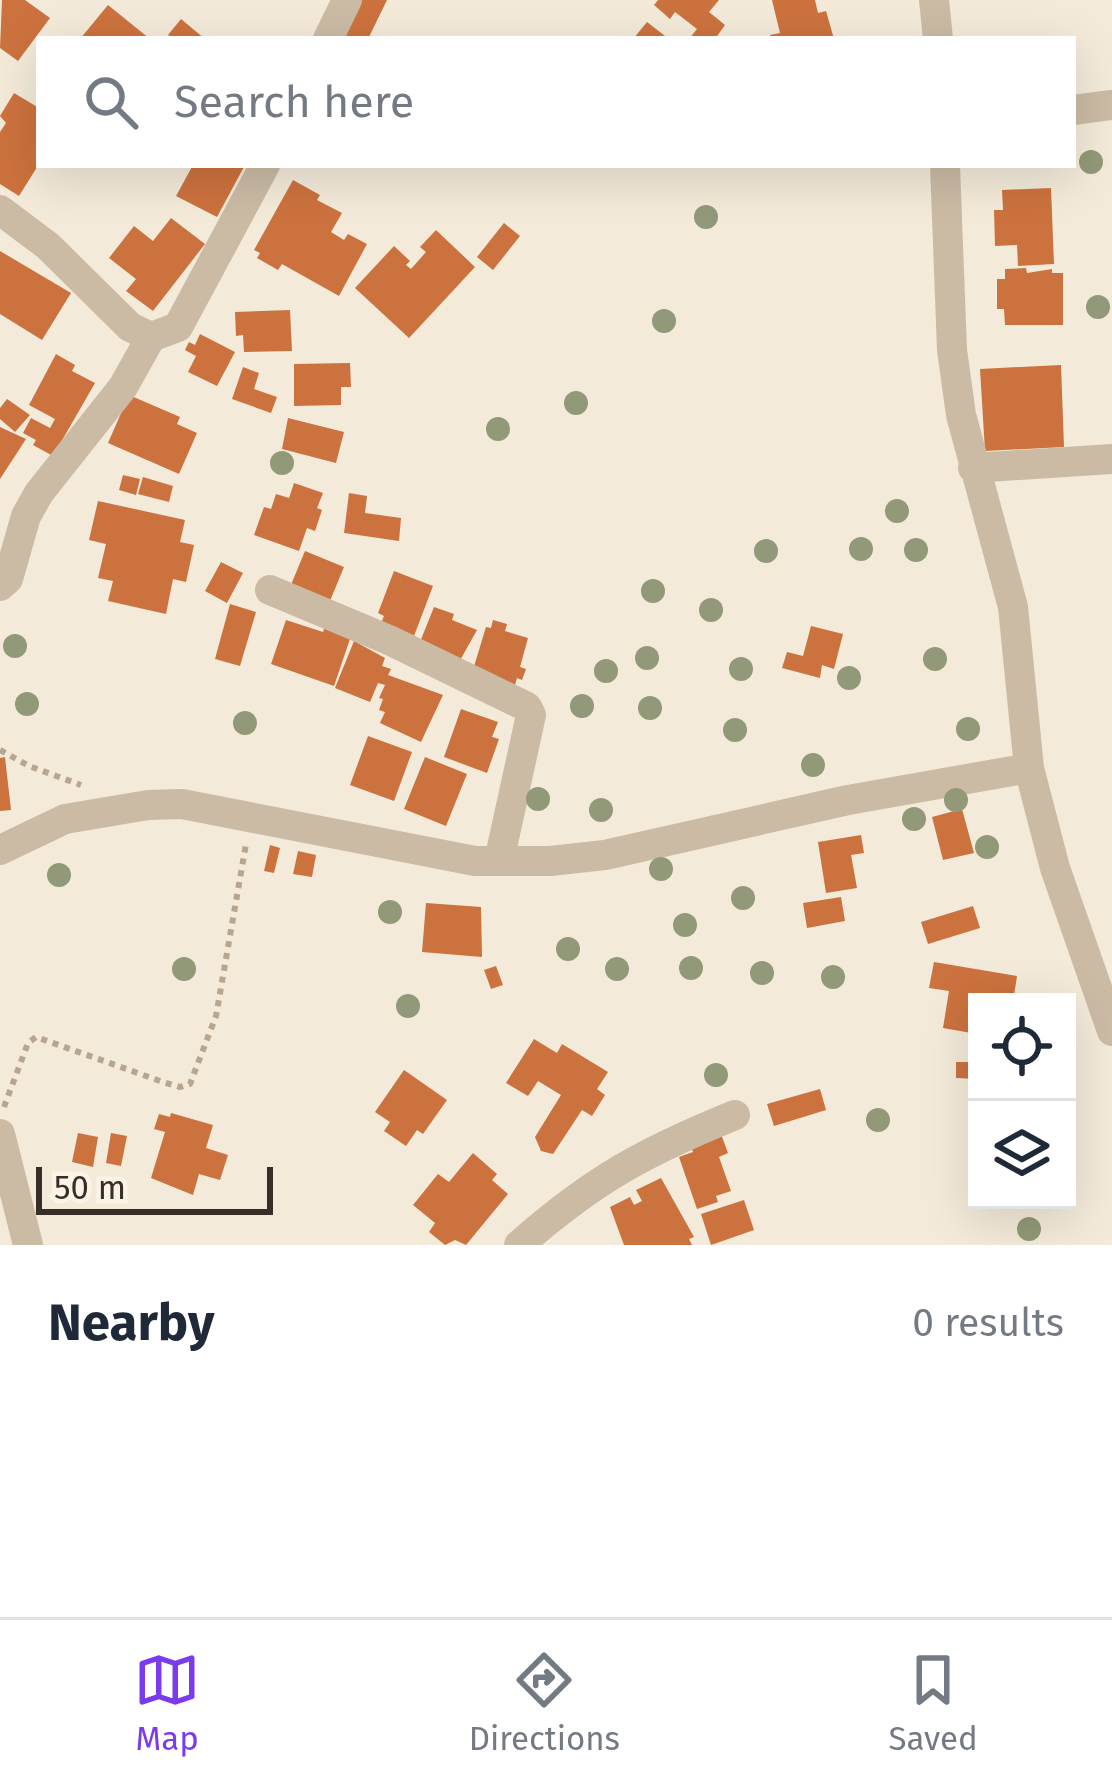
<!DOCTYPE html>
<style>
:root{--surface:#fff;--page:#f2f2f3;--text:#1f2937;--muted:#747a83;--line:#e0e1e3;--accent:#7c3aed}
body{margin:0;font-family:"Fira Sans",sans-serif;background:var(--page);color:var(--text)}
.controls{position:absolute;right:36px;bottom:36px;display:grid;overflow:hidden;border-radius:0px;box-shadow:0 12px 48px #0002}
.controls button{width:108px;height:108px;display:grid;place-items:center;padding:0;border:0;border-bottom:3px solid var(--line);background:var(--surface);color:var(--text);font:60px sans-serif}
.scale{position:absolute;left:36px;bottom:30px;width:237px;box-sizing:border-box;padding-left:12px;border:6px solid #362e27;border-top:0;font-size:33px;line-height:42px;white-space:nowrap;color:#362e27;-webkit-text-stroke:9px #faf3e6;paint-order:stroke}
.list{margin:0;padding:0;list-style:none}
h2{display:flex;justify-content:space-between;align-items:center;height:156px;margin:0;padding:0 48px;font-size:51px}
h2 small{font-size:39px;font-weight:400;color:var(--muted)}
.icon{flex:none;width:66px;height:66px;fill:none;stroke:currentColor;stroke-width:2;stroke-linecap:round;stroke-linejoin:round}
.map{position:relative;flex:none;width:1112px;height:1245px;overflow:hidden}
.search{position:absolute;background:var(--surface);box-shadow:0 12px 48px #0002;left:36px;right:36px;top:36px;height:132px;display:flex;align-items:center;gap:30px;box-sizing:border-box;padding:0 42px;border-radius:0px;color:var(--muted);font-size:45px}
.sheet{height:372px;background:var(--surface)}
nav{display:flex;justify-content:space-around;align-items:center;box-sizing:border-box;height:168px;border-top:3px solid var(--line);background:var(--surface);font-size:33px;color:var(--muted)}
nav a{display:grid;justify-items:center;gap:6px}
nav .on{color:var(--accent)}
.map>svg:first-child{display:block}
.building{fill:#cc723e}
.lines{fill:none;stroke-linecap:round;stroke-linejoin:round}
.path{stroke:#b7a58f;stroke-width:6;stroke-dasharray:6 6;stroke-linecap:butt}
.minor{stroke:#cbbba5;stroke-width:30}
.tree{fill:#919978}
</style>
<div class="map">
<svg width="1112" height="1245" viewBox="0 0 1112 1245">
<rect width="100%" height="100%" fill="#f3ead9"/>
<path class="building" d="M 2,0 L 25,0 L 50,18 L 18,61 L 0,48 Z
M 359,0 L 387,0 L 368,39 L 339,39 Z
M 658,0 L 719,0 L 709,12 L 725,25 L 715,39 L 689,39 L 697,29 L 675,12 L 670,19 L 654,5 Z
M 772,0 L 815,0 L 818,13 L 826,11 L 834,39 L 771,39 L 770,35 L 780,33 Z
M 108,5 L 150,39 L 80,39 Z
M 181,19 L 205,39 L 173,39 L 168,35 Z
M 647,22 L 669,39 L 633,39 Z
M 14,93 L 39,108 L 39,164 L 19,196 L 0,184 L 0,132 L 6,123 L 0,116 Z
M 193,165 L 245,165 L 217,217 L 176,196 Z
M 293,180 L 320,195 L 317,200 L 342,213 L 331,232 L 344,240 L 348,234 L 367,244 L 339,296 L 282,264 L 278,270 L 257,258 L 260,253 L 254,250 Z
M 1051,188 L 1054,264 L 1018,266 L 1017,245 L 995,246 L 994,210 L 1003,210 L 1002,190 Z
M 171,218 L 205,244 L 153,311 L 126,291 L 136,279 L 109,258 L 134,226 L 153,241 Z
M 504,223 L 520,236 L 493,270 L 477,257 Z
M 436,230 L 475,267 L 409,338 L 355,288 L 394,246 L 410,261 L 406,265 L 411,269 L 426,252 L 420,247 Z
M 0,251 L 71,293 L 42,340 L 0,314 Z
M 1026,268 L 1027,273 L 1052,269 L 1052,273 L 1063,273 L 1063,325 L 1005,325 L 1004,309 L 997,309 L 997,279 L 1005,279 L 1005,269 Z
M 290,310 L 292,351 L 244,352 L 243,335 L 236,336 L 235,312 Z
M 200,334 L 235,352 L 217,386 L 188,372 L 196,356 L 185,350 L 189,342 L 195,345 Z
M 56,354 L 75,365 L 72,371 L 95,383 L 53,456 L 33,445 L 36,440 L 23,433 L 31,418 L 50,428 L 55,419 L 29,405 Z
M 350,363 L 351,387 L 341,387 L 341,405 L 294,406 L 294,364 Z
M 1061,365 L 1064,447 L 985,451 L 980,369 Z
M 243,367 L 259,373 L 254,389 L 277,397 L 271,413 L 232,399 Z
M 129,395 L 180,417 L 177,424 L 197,433 L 179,474 L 108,443 Z
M 7,399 L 30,415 L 15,432 L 0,419 L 0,408 Z
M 288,418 L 344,432 L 336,463 L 282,449 Z
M 0,427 L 26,439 L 0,479 Z
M 123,475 L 140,479 L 136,495 L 119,490 Z
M 143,477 L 173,486 L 169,502 L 138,494 Z
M 294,483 L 323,493 L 317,508 L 322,510 L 315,531 L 307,528 L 299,551 L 254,535 L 264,507 L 271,509 L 276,494 L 289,498 Z
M 349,493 L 367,496 L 365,513 L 401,518 L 399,541 L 344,533 Z
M 98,501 L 185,520 L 180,542 L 194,545 L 186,582 L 173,579 L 166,614 L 108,601 L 113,581 L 98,578 L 106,544 L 89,540 Z
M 305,551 L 344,567 L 327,608 L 288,592 Z
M 221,562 L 243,573 L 227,603 L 205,591 Z
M 394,571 L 433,586 L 414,636 L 381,623 L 384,616 L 378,613 Z
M 230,604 L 256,612 L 240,666 L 215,659 Z
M 434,607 L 454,614 L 452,620 L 477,630 L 458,664 L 420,642 Z
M 286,620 L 323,632 L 326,624 L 352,633 L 334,686 L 271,664 Z
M 493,620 L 507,624 L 505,631 L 528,638 L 520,667 L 526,669 L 522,680 L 517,678 L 515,685 L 472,673 L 486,627 L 491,628 Z
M 811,626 L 843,634 L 834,669 L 822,665 L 820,678 L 782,668 L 787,652 L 803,656 Z
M 354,641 L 385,658 L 382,666 L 391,669 L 388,675 L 443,695 L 421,742 L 380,723 L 385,712 L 379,710 L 383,699 L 379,698 L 385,685 L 378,683 L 370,702 L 335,688 Z
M 461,709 L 498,722 L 492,737 L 499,739 L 487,773 L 444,757 Z
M 368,736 L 412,752 L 394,801 L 350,785 Z
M 5,757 L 11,810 L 0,811 L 0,758 Z
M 425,757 L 467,774 L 446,826 L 404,809 Z
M 962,809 L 974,853 L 943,860 L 932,817 Z
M 861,835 L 864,853 L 851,855 L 857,888 L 826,893 L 818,842 Z
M 270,845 L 280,848 L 274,873 L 264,871 Z
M 298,851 L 316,855 L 312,877 L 293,874 Z
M 841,897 L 845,921 L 807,928 L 803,903 Z
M 426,903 L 481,907 L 482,957 L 422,952 Z
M 973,906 L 980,928 L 928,944 L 921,922 Z
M 934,962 L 1017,976 L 1013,1002 L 977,1002 L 977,1034 L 943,1028 L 949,991 L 929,988 Z
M 496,966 L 503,985 L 491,989 L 484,970 Z
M 534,1039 L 557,1053 L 562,1044 L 608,1072 L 597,1089 L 605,1095 L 592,1116 L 582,1110 L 553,1154 L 541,1151 L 535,1137 L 561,1095 L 538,1081 L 528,1096 L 506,1083 Z
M 956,1062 L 977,1062 L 977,1079 L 956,1078 Z
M 404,1070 L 447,1100 L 423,1134 L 417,1130 L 406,1146 L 384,1131 L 390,1122 L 375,1112 Z
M 820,1089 L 826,1110 L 774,1126 L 767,1104 Z
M 171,1113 L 213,1125 L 206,1148 L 228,1155 L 220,1180 L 199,1174 L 193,1195 L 151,1178 L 165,1132 L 154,1129 L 159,1114 L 170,1117 Z
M 78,1133 L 98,1137 L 93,1167 L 72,1162 Z
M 111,1133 L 127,1136 L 121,1166 L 106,1163 Z
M 721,1134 L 728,1153 L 719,1157 L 731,1191 L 716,1196 L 718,1202 L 697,1209 L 679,1157 L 693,1152 L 690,1144 Z
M 473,1153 L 497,1174 L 492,1180 L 508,1194 L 466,1245 L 455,1240 L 445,1245 L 429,1232 L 435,1223 L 413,1205 L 438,1174 L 449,1182 Z
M 661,1178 L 694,1237 L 689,1239 L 692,1245 L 624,1245 L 610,1207 L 630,1197 L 634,1205 L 642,1201 L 636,1190 Z
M 744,1200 L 754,1230 L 711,1245 L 701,1214 Z"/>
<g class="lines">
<path class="path" d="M 0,750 L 29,766 L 81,785
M 4,1107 L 28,1043 L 36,1037 L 163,1082 L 180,1087 L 190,1084 L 216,1016 L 246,844"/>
<path class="minor" d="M 934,0 L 938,39
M 328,39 L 347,0
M 1073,110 L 1112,105
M 945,165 L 952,350 L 961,415 L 1013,607 L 1029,768 L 1055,868 L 1112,1031
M 0,210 L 48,246 L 130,327 L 151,337 L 178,327 L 265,165
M 973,468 L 1112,459
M 0,586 L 8,579 L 26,516 L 39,493 L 123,387 L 151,337
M 270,590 L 389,640 L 527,707 L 531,715 L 499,861
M 0,850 L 65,819 L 148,805 L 182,804 L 475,861 L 550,861 L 605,855 L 848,800 L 1029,768
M 0,1134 L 28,1245
M 519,1245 C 593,1180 644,1152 735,1115"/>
</g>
<g class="tree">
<circle cx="1091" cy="162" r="12"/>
<circle cx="706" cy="217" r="12"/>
<circle cx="1098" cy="307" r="12"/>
<circle cx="664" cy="321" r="12"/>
<circle cx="576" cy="403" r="12"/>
<circle cx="498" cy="429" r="12"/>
<circle cx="282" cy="463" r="12"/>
<circle cx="897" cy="511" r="12"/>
<circle cx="861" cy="549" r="12"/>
<circle cx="916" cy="550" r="12"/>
<circle cx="766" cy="551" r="12"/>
<circle cx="653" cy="591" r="12"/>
<circle cx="711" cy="610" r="12"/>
<circle cx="15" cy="646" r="12"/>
<circle cx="647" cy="658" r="12"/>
<circle cx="935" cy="659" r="12"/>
<circle cx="741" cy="669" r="12"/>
<circle cx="606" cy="671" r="12"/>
<circle cx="849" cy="678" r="12"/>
<circle cx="27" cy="704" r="12"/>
<circle cx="582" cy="706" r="12"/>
<circle cx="650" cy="708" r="12"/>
<circle cx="245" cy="723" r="12"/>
<circle cx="968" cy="729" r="12"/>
<circle cx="735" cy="730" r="12"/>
<circle cx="813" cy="765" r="12"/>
<circle cx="538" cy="799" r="12"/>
<circle cx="956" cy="800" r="12"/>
<circle cx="601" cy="810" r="12"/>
<circle cx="914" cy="819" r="12"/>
<circle cx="987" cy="847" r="12"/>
<circle cx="661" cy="869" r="12"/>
<circle cx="59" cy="875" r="12"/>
<circle cx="743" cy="898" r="12"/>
<circle cx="390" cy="912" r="12"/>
<circle cx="685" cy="925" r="12"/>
<circle cx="568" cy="949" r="12"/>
<circle cx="691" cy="968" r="12"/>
<circle cx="184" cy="969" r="12"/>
<circle cx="617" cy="969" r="12"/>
<circle cx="762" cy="973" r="12"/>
<circle cx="833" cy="977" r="12"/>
<circle cx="408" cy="1006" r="12"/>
<circle cx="716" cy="1075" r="12"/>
<circle cx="878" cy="1120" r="12"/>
<circle cx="1029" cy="1229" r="12"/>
</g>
</svg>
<div class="controls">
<button><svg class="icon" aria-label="locate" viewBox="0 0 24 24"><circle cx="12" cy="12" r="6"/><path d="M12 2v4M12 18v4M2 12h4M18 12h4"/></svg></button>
<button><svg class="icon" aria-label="layers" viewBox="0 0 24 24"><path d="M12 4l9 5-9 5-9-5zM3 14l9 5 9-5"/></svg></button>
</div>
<div class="scale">50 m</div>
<div class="search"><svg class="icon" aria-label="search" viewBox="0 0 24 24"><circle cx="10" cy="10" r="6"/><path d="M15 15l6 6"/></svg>Search here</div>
</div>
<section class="sheet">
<h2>Nearby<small>0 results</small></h2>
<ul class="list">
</ul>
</section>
<nav>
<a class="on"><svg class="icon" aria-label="map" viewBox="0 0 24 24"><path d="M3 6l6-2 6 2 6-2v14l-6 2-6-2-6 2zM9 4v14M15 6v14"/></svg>Map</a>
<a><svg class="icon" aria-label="directions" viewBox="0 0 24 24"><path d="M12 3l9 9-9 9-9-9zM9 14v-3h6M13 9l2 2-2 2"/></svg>Directions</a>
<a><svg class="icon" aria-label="saved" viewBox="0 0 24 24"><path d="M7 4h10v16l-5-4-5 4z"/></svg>Saved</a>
</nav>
